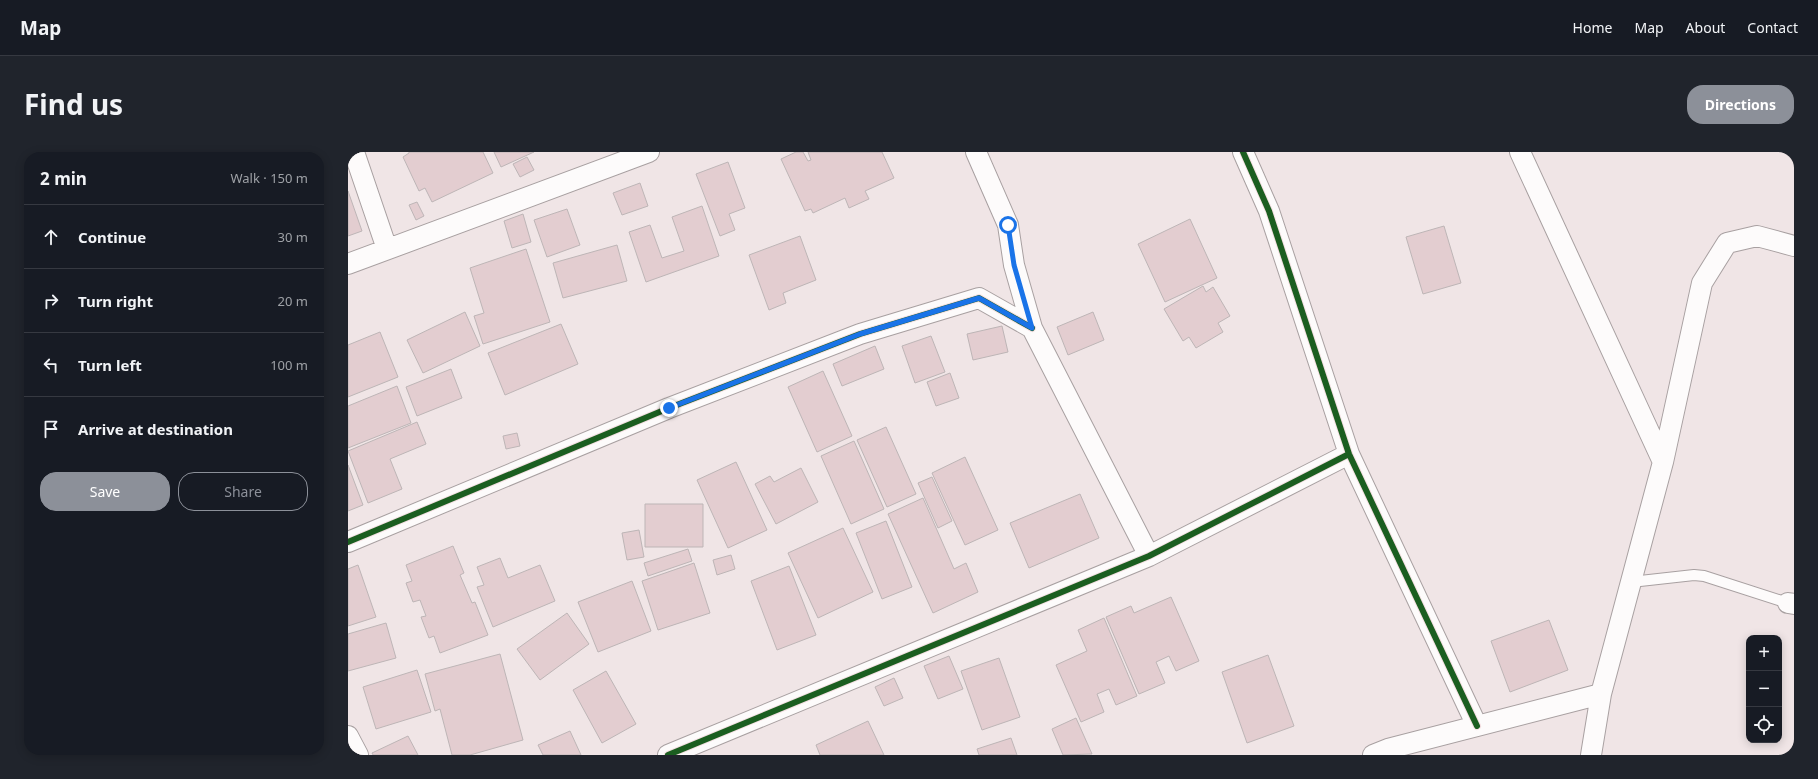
<!DOCTYPE html>
<meta charset="utf-8">
<style>
:root{--surface:#171b24;--page:#20242c;--text:#f1f3f6;--muted:#9ea1a6;--line:#363941;--accent:#8c9099}
body{margin:0;font-family:"Noto Sans",sans-serif;background:var(--page);color:var(--text)}
.controls{position:absolute;right:12px;bottom:12px;display:grid;overflow:hidden;border-radius:8px;box-shadow:0 2px 10px #0003}
.controls button{width:36px;height:36px;display:grid;place-items:center;padding:0;border:0;border-bottom:1px solid var(--line);background:var(--surface);color:var(--text);font:20px sans-serif}
.stop{position:absolute;width:12px;height:12px;margin:-9px;border:3px solid #1a73e8;border-radius:50%;background:#fff}
.stop.end{background:#1a73e8;border-color:#fff;box-shadow:0 1px 4px #0008}
.list{margin:0;padding:0;list-style:none}
h2{display:flex;justify-content:space-between;align-items:center;height:52px;margin:0;padding:0 16px;font-size:17px}
h2 small{font-size:13px;font-weight:400;color:var(--muted)}
.list li{display:grid;grid-template-columns:26px 1fr auto;gap:12px;align-items:center;box-sizing:border-box;height:64px;padding:0 16px;border-top:1px solid var(--line)}
.list b{display:block;font-size:15px;white-space:nowrap}
.list em{font-size:13px;font-style:normal;color:var(--muted)}
.actions{display:flex;gap:8px;padding:12px 16px}
.actions a{flex:1;padding:9px 0;border:1px solid var(--accent);border-radius:16px;text-align:center;font-size:14px;color:var(--accent)}
.actions .main{background:var(--accent);color:#fff}
.icon{flex:none;width:22px;height:22px;fill:none;stroke:currentColor;stroke-width:2;stroke-linecap:round;stroke-linejoin:round}
.map{position:relative;flex:none;width:1446px;height:603px;overflow:hidden;border-radius:16px}
header{display:flex;align-items:center;gap:24px;box-sizing:border-box;height:56px;padding:0 20px;background:var(--surface);border-bottom:1px solid var(--line)}
header strong{font-size:19px}
nav{display:flex;gap:22px;margin-inline-start:auto;font-size:14px}
.intro{display:flex;align-items:center;justify-content:space-between;box-sizing:border-box;height:96px;padding:0 24px}
h1{margin:0;font-size:28px}
.button{padding:10px 18px;border-radius:16px;background:var(--accent);color:#fff;font-size:14px;font-weight:700}
main{display:flex;gap:24px;padding:0 24px}
aside{flex:1;background:var(--surface);border-radius:16px;box-shadow:0 2px 10px #0003}
.map>svg:first-child{display:block}
.building{fill:#e3cdd0;stroke:#bdb5b6}
.lines{fill:none;stroke-linecap:round;stroke-linejoin:round}
.lane-casing{stroke:#a8a0a1;stroke-width:12}
.street-casing{stroke:#a8a0a1;stroke-width:22}
.lane{stroke:#fdfbfb;stroke-width:10}
.street{stroke:#fdfbfb;stroke-width:20}
.cycleway-casing{stroke:#f5e0e3;stroke-width:8}
.cycleway{stroke:#1b5e20;stroke-width:6}
.route{stroke:#1a73e8;stroke-width:5}
</style>
<header>
<strong>Map</strong>
<nav><a>Home</a><a>Map</a><a>About</a><a>Contact</a></nav>
</header>
<div class="intro"><h1>Find us</h1><a class="button">Directions</a></div>
<main>
<aside>
<h2>2 min<small>Walk · 150 m</small></h2>
<ul class="list">
<li><svg class="icon" aria-label="ahead" viewBox="0 0 24 24"><path d="M12 20V5M6 11l6-6 6 6"/></svg><div><b>Continue</b></div><em>30 m</em></li>
<li><svg class="icon" aria-label="right" viewBox="0 0 24 24"><path d="M7 20v-9h11M14 6l5 5-5 5"/></svg><div><b>Turn right</b></div><em>20 m</em></li>
<li><svg class="icon" aria-label="left" viewBox="0 0 24 24"><path d="M17 20v-9H6M10 6l-5 5 5 5"/></svg><div><b>Turn left</b></div><em>100 m</em></li>
<li><svg class="icon" aria-label="arrive" viewBox="0 0 24 24"><path d="M6 21V4h12l-3 4 3 4H6"/></svg><div><b>Arrive at destination</b></div></li>
</ul>
<div class="actions"><a class="main">Save</a><a>Share</a></div>
</aside>
<div class="map">
<svg width="1446" height="603" viewBox="0 0 1446 603">
<rect width="100%" height="100%" fill="#f0e5e6"/>
<path class="building" d="M 61,0 L 135,0 L 145,21 L 84,50 L 77,36 L 71,39 L 55,5 L 61,1 Z
M 146,0 L 186,0 L 153,15 Z
M 448,0 L 455,0 L 460,9 L 463,8 L 460,0 L 534,0 L 546,26 L 517,39 L 521,47 L 501,56 L 497,46 L 465,61 L 463,57 L 457,59 L 433,7 Z
M 179,5 L 186,18 L 172,25 L 165,12 Z
M 380,10 L 397,56 L 381,62 L 387,78 L 372,84 L 348,22 Z
M 292,31 L 300,54 L 274,63 L 265,41 Z
M 0,39 L 14,79 L 0,84 Z
M 69,50 L 76,64 L 68,68 L 61,53 Z
M 354,54 L 371,104 L 298,130 L 281,80 L 302,73 L 314,106 L 336,99 L 324,65 Z
M 219,57 L 232,93 L 199,105 L 186,68 Z
M 175,62 L 183,90 L 164,96 L 156,69 Z
M 842,67 L 869,126 L 817,150 L 790,92 Z
M 1096,74 L 1113,131 L 1075,142 L 1058,85 Z
M 452,84 L 468,128 L 435,141 L 438,151 L 421,158 L 401,103 Z
M 269,93 L 279,129 L 215,146 L 205,111 Z
M 178,97 L 202,170 L 135,192 L 126,164 L 136,161 L 122,116 Z
M 855,134 L 858,140 L 865,135 L 882,164 L 870,171 L 875,180 L 848,196 L 841,185 L 835,189 L 816,157 Z
M 117,160 L 132,194 L 75,221 L 59,188 Z
M 745,160 L 756,188 L 720,203 L 709,175 Z
M 213,172 L 230,212 L 157,243 L 140,201 Z
M 654,174 L 660,200 L 625,208 L 619,182 Z
M 32,180 L 50,225 L 0,245 L 0,193 Z
M 583,184 L 597,220 L 567,231 L 554,194 Z
M 527,194 L 536,217 L 494,234 L 485,212 Z
M 103,217 L 114,246 L 69,264 L 58,235 Z
M 475,219 L 504,284 L 469,300 L 440,235 Z
M 602,221 L 611,246 L 588,254 L 579,230 Z
M 49,234 L 63,271 L 0,296 L 0,254 Z
M 69,270 L 78,292 L 42,307 L 54,337 L 20,351 L 0,299 Z
M 538,275 L 568,342 L 539,355 L 509,288 Z
M 169,281 L 172,294 L 158,297 L 155,284 Z
M 506,289 L 536,357 L 503,372 L 473,304 Z
M 617,305 L 650,378 L 617,393 L 584,321 Z
M 388,310 L 419,378 L 380,396 L 349,328 Z
M 0,313 L 15,353 L 0,359 Z
M 453,316 L 470,350 L 428,372 L 407,332 L 422,324 L 426,330 Z
M 584,325 L 604,369 L 590,376 L 570,331 Z
M 732,342 L 751,386 L 681,416 L 662,371 Z
M 575,346 L 606,417 L 618,411 L 630,440 L 585,461 L 540,362 Z
M 297,352 L 355,352 L 355,395 L 297,395 Z
M 538,369 L 564,435 L 534,447 L 508,381 Z
M 495,376 L 525,440 L 470,466 L 440,401 Z
M 291,378 L 296,405 L 279,408 L 274,381 Z
M 105,394 L 116,421 L 112,423 L 124,451 L 127,450 L 140,483 L 92,501 L 86,484 L 81,486 L 73,465 L 78,464 L 72,448 L 65,450 L 58,431 L 64,429 L 58,413 Z
M 340,397 L 344,409 L 300,424 L 296,411 Z
M 383,403 L 387,417 L 369,423 L 365,408 Z
M 152,406 L 160,426 L 192,413 L 207,449 L 145,475 L 129,435 L 136,433 L 129,415 Z
M 346,411 L 362,461 L 310,478 L 294,429 Z
M 10,413 L 28,465 L 0,474 L 0,417 Z
M 441,414 L 468,483 L 429,498 L 403,429 Z
M 284,429 L 303,479 L 250,500 L 230,450 Z
M 823,445 L 851,509 L 828,519 L 821,504 L 808,510 L 817,531 L 791,542 L 758,465 L 783,454 L 786,461 Z
M 219,461 L 241,492 L 192,528 L 169,497 Z
M 756,466 L 789,544 L 768,553 L 761,537 L 749,542 L 756,560 L 733,570 L 708,513 L 739,499 L 730,478 Z
M 1201,468 L 1220,518 L 1162,540 L 1143,489 Z
M 38,471 L 48,506 L 0,519 L 0,482 Z
M 152,502 L 175,588 L 122,603 L 104,603 L 92,557 L 87,559 L 77,522 Z
M 920,503 L 946,574 L 899,591 L 874,520 Z
M 601,504 L 615,537 L 590,547 L 576,514 Z
M 651,506 L 672,565 L 634,578 L 613,519 Z
M 69,518 L 83,560 L 28,577 L 15,535 Z
M 258,519 L 288,572 L 254,591 L 225,538 Z
M 546,526 L 555,546 L 536,554 L 527,535 Z
M 728,566 L 744,602 L 715,603 L 704,577 Z
M 520,569 L 536,603 L 472,603 L 468,593 Z
M 222,579 L 233,603 L 195,603 L 190,593 Z
M 60,584 L 70,603 L 25,603 L 24,601 Z
M 663,586 L 669,603 L 631,603 L 629,597 Z"/>
<g class="lines">
<defs>
<path id="lane" d="M 1283,430 L 1346,423 L 1356,424 L 1440,451"/>
<path id="street" d="M 6,0 L 39,97
M 628,0 L 660,73 L 666,113 L 684,176 L 801,404
M 895,0 L 921,59 L 1001,302 L 1129,574
M 1172,0 L 1315,310
M 0,112 L 301,0
M 0,390 L 321,256 L 512,182 L 631,146 L 684,176
M 1440,451 L 1446,452
M 0,584 L 10,603
M 320,603 L 801,404 L 1001,302
M 1025,603 L 1040,597 L 1253,542
M 1243,603 L 1253,542 L 1315,310 L 1354,131 L 1379,91 L 1409,84 L 1446,94"/>
</defs>
<use href="#lane" class="lane-casing"/>
<use href="#street" class="street-casing"/>
<use href="#lane" class="lane"/>
<use href="#street" class="street"/>
<defs>
<path id="cycleway" d="M 895,0 L 921,59 L 1001,302 L 1129,574
M 0,390 L 321,256 L 512,182 L 631,146 L 684,176
M 320,603 L 801,404 L 1001,302"/>
</defs>
<use href="#cycleway" class="cycleway-casing"/>
<use href="#cycleway" class="cycleway"/>
</g>
<g class="lines">
<path class="route" d="M 321,256 L 512,182 L 631,146 L 684,176 L 666,113 L 660,73"/>
</g>
</svg>
<div class="controls">
<button>+</button>
<button>−</button>
<button><svg class="icon" aria-label="locate" viewBox="0 0 24 24"><circle cx="12" cy="12" r="6"/><path d="M12 2v4M12 18v4M2 12h4M18 12h4"/></svg></button>
</div>
<div class="stop" style="left:660px;top:73px"></div>
<div class="stop end" style="left:321px;top:256px"></div>
</div>
</main>
